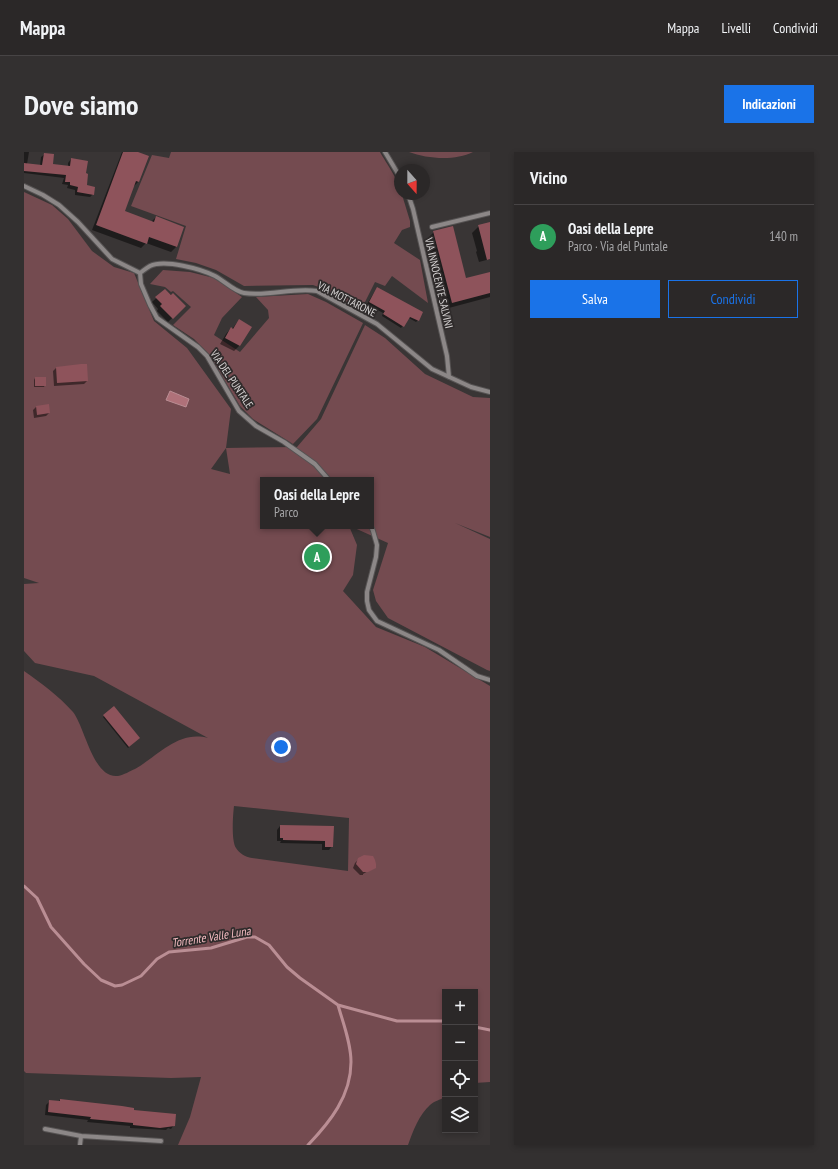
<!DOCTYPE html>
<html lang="it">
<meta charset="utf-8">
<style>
:root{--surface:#2b2828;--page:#333030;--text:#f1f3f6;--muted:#a6a6a8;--line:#474445;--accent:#1a73e8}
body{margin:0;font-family:"PT Sans Narrow",sans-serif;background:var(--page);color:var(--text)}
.controls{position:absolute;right:12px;bottom:12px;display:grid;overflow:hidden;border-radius:0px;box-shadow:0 2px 6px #0003}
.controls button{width:36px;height:36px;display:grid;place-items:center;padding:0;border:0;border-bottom:1px solid var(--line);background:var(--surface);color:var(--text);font:20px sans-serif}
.compass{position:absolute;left:370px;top:12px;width:36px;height:36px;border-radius:50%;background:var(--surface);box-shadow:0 2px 6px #0003;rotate:159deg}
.you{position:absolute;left:257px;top:595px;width:14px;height:14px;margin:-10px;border:3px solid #fff;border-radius:50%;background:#1a73e8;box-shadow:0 0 0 6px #1a73e833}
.badge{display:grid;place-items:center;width:26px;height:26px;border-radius:50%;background:var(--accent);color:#fff;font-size:13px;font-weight:700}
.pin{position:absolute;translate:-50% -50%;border:2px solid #fff;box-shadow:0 1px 4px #0006}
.popup{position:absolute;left:236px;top:325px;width:114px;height:52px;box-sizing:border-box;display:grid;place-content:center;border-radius:0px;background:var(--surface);filter:drop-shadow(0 1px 3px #0005);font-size:13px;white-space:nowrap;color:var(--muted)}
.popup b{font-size:15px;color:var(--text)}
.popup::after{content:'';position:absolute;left:50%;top:100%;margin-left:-8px;border:8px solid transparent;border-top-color:var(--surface)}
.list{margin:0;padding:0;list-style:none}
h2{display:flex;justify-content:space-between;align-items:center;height:52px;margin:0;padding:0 16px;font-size:17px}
h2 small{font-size:13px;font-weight:400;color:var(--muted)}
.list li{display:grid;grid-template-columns:26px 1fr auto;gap:12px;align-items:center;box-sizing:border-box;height:64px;padding:0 16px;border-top:1px solid var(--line)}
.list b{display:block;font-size:15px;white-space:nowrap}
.list p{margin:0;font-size:13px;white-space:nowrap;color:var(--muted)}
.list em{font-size:13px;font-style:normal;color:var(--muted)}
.actions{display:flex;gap:8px;padding:12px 16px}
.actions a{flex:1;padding:9px 0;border:1px solid var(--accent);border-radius:0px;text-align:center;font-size:14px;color:var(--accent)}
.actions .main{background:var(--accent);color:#fff}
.icon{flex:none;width:22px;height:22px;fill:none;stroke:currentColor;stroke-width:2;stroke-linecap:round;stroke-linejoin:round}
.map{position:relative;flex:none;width:466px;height:993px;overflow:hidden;border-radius:0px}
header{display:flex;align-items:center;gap:24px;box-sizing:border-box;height:56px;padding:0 20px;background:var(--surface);border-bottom:1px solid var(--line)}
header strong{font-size:19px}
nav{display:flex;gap:22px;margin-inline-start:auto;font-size:14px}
.intro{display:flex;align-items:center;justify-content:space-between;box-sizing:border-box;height:96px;padding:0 24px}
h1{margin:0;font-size:28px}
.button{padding:10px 18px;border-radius:0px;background:var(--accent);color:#fff;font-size:14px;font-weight:700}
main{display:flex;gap:24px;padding:0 24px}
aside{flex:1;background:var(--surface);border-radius:0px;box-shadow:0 2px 6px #0003}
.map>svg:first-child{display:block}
.green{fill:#744b50;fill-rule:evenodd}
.water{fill:#af7179;stroke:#ba8e94}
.shadow{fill:#0007}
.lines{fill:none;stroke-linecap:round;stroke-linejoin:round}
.stream{stroke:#ba8e94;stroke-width:3}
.building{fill:#8e535b}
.minor-casing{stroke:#565353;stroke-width:6}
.minor{stroke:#8c8787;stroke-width:4}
.labels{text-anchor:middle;stroke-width:3.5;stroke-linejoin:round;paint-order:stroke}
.street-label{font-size:11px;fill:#d5d2d2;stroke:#2f2b2b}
.water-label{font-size:12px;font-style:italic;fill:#f6bdc3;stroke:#2f2b2b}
</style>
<header>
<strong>Mappa</strong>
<nav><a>Mappa</a><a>Livelli</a><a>Condividi</a></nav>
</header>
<div class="intro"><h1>Dove siamo</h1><a class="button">Indicazioni</a></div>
<main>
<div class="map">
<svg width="466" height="993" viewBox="0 0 466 993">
<rect width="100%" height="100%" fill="#393535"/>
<path class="green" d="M 147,0 L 356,0 C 362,11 376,29 376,42 L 378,42 L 379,46 L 386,69 L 386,75 L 378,78 L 370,91 L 396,108 L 404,151 L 368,124 L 361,134 L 351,130 L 337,158 L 303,138 L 289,133 L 220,134 L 192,118 L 172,111 L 152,107 L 162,74 L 107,54 L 128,3 L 145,6 Z
M 385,0 L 449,0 C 431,9 404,7 385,0 Z
M 0,40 L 28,53 L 44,67 L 68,99 L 90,115 L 110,121 L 130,169 L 163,196 L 207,257 L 202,296 L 273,295 L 297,267 L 341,173 L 361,186 L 401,222 L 449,245 L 466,246 L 466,385 L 431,371 L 466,387 L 466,519 L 463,518 L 364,466 L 352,449 L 349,438 L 364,391 L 326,374 L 347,374 L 347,328 L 250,328 L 241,325 L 247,328 L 239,328 L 239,374 L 325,374 L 333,393 L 329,423 L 319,439 L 352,475 L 401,495 L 466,534 L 466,930 L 451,931 L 451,840 L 421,840 L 421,945 C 416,948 410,949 406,953 C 395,963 389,979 384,993 L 154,993 L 166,965 L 177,925 L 147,926 L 2,921 L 0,919 L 0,519 C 17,531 35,544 49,560 C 61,575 69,627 94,624 C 100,623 106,619 111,617 C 134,604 154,578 184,586 L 70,524 L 11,511 L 0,499 L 0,432 L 15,431 L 0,426 ZM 202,296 L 206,322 L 187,317 ZM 210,654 L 325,666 L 324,719 L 228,706 C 221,705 215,701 212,696 C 207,688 209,663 210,654 Z
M 139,118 L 166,120 L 190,126 L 218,145 L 198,166 L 190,183 L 216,200 L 245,166 L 244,158 L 232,145 L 284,142 L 302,150 L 339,171 L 293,267 L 269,292 L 229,267 L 216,254 L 185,202 L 170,187 L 149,173 L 167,155 L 149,139 L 147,140 L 141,135 L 126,132 Z"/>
<path class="water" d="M 146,239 L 165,247 L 162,255 L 142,248 Z"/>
<path class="shadow" d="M 0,0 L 5,0 L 3,12 L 16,14 L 17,5 L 21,2 L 28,13 L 44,15 L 44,11 L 47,7 L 61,22 L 62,34 L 69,42 L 66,45 L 51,43 L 51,38 L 43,36 L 44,33 L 38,32 L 40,26 L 0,21 Z
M 98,0 L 111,0 L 115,29 L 109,35 L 100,60 L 127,70 L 132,65 L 159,75 L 152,95 L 147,100 L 122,91 L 117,96 L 68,78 Z
M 466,71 L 466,107 L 455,110 L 452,100 L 453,99 L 448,81 L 455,74 Z
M 410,80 L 442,127 L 466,121 L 466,145 L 421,157 L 403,87 Z
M 353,136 L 394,168 L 392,170 L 385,166 L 377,176 L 358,164 L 359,161 L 343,152 Z
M 141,138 L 161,154 L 144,170 L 133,159 L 134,157 L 128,150 Z
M 215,168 L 227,175 L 215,194 L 210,199 L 196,192 L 202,182 L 207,176 L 208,177 Z
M 32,216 L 63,229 L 60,232 L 30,234 L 29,219 Z
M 11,226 L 21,233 L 20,235 L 10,235 L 10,228 Z
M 24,253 L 25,261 L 22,264 L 10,266 L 9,258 L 12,255 Z
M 90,556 L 115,586 L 104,596 L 79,565 Z
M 256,674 L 309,675 L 308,694 L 305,698 L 298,698 L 298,692 L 256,691 L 257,689 L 253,689 L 253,678 Z
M 335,707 L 349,716 L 339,722 L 339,723 L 336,723 L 329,716 L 331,711 Z
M 36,948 L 109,959 L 150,973 L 147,977 L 144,976 L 142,978 L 106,976 L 106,974 L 63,970 L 64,968 L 21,963 L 22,953 L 26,949 L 34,950 Z"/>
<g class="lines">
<path class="stream" d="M 0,734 L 13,746 L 27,775 L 60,812 L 77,828 L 91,834 L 98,833 L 117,824 L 133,807 L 145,800 L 187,796 L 223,785 L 231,785 L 245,793 L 263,815 L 276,826 L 314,853 L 373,869 L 421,869
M 451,875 L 466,878
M 284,993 C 306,970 327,944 327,910 C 327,891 319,871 314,853"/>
</g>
<path class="building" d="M 99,0 L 114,0 L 125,4 L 115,30 L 112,29 L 101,59 L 130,70 L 132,64 L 160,75 L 153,95 L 125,85 L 123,92 L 72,73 Z
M 20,1 L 30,2 L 29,12 L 46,14 L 47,6 L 64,9 L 62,21 L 64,22 L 63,33 L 71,35 L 70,43 L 53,40 L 54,35 L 46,33 L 46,30 L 41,30 L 42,23 L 0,19 L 0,11 L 18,13 Z
M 466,70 L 466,107 L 463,108 L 454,73 Z
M 429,74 L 442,126 L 466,120 L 466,141 L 428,151 L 409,79 Z
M 353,135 L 399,160 L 395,169 L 386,165 L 380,175 L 359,162 L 361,159 L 345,150 Z
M 141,137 L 147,143 L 149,141 L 162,154 L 149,167 L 136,154 L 138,152 L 131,145 Z
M 215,167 L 228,175 L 216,194 L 201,186 L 207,175 L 209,177 Z
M 57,212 L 63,212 L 64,229 L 33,231 L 32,215 Z
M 11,225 L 22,225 L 22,234 L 11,234 Z
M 25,252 L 26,261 L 13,263 L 12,254 Z
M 90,554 L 116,586 L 105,595 L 79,563 Z
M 256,673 L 310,674 L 309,695 L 301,695 L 301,689 L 259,688 L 259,686 L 256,686 Z
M 340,703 L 349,704 L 351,708 L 352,712 L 352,716 L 344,720 L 339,720 L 332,712 L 334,706 Z
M 36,947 L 98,954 L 110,956 L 110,958 L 152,962 L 151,974 L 136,976 L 109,973 L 109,971 L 66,967 L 67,965 L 24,960 L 25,948 L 36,949 Z"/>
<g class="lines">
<defs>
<path id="minor" d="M 361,0 L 376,25
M 0,34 L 19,43 L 35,53 L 54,70 L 88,107 L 116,121
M 384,42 L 389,57 L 423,204 L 425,225
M 408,75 L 466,61
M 116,121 C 119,119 122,116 126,114 C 141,107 177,117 191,124 C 199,128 211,140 220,141 C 244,145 269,135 293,139 L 353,172 L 408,217 L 447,235 L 466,240
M 116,121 L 117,132 L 126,153 L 133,166 L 174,195 L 183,204 L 215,259 L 232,274 L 260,290 L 291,312 L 305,328
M 347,374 L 349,379 L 353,393 L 352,405 L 343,440 L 343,449 L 345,458 L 353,469 L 415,498 L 453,524 L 466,528
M 21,977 L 57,984
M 56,993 L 57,984 L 137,989"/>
</defs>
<use href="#minor" class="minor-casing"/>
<use href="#minor" class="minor"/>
</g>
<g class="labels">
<g class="street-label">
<text transform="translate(415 131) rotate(77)" y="4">VIA INNOCENTE SALVINI</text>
<text transform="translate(323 147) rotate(27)" y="4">VIA MOTTARONE</text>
<text transform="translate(208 227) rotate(56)" y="4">VIA DEL PUNTALE</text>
</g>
<g class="water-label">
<text transform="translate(187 785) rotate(-9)" y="4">Torrente Valle Luna</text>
</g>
</g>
</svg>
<div class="controls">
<button>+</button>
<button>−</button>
<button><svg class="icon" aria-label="locate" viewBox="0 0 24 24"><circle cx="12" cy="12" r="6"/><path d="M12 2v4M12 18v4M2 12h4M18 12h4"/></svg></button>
<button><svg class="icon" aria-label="layers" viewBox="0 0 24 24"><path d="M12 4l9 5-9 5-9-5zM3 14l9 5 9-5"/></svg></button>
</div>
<svg class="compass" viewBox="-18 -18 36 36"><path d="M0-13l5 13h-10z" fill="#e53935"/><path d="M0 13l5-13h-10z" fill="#a6a6a8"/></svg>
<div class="you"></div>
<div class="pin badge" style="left:293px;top:405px;background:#2e9e5b">A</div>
<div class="popup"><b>Oasi della Lepre</b>Parco</div>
</div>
<aside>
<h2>Vicino<small></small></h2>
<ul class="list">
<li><span class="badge" style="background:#2e9e5b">A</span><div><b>Oasi della Lepre</b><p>Parco · Via del Puntale</p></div><em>140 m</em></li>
</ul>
<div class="actions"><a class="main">Salva</a><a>Condividi</a></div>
</aside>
</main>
